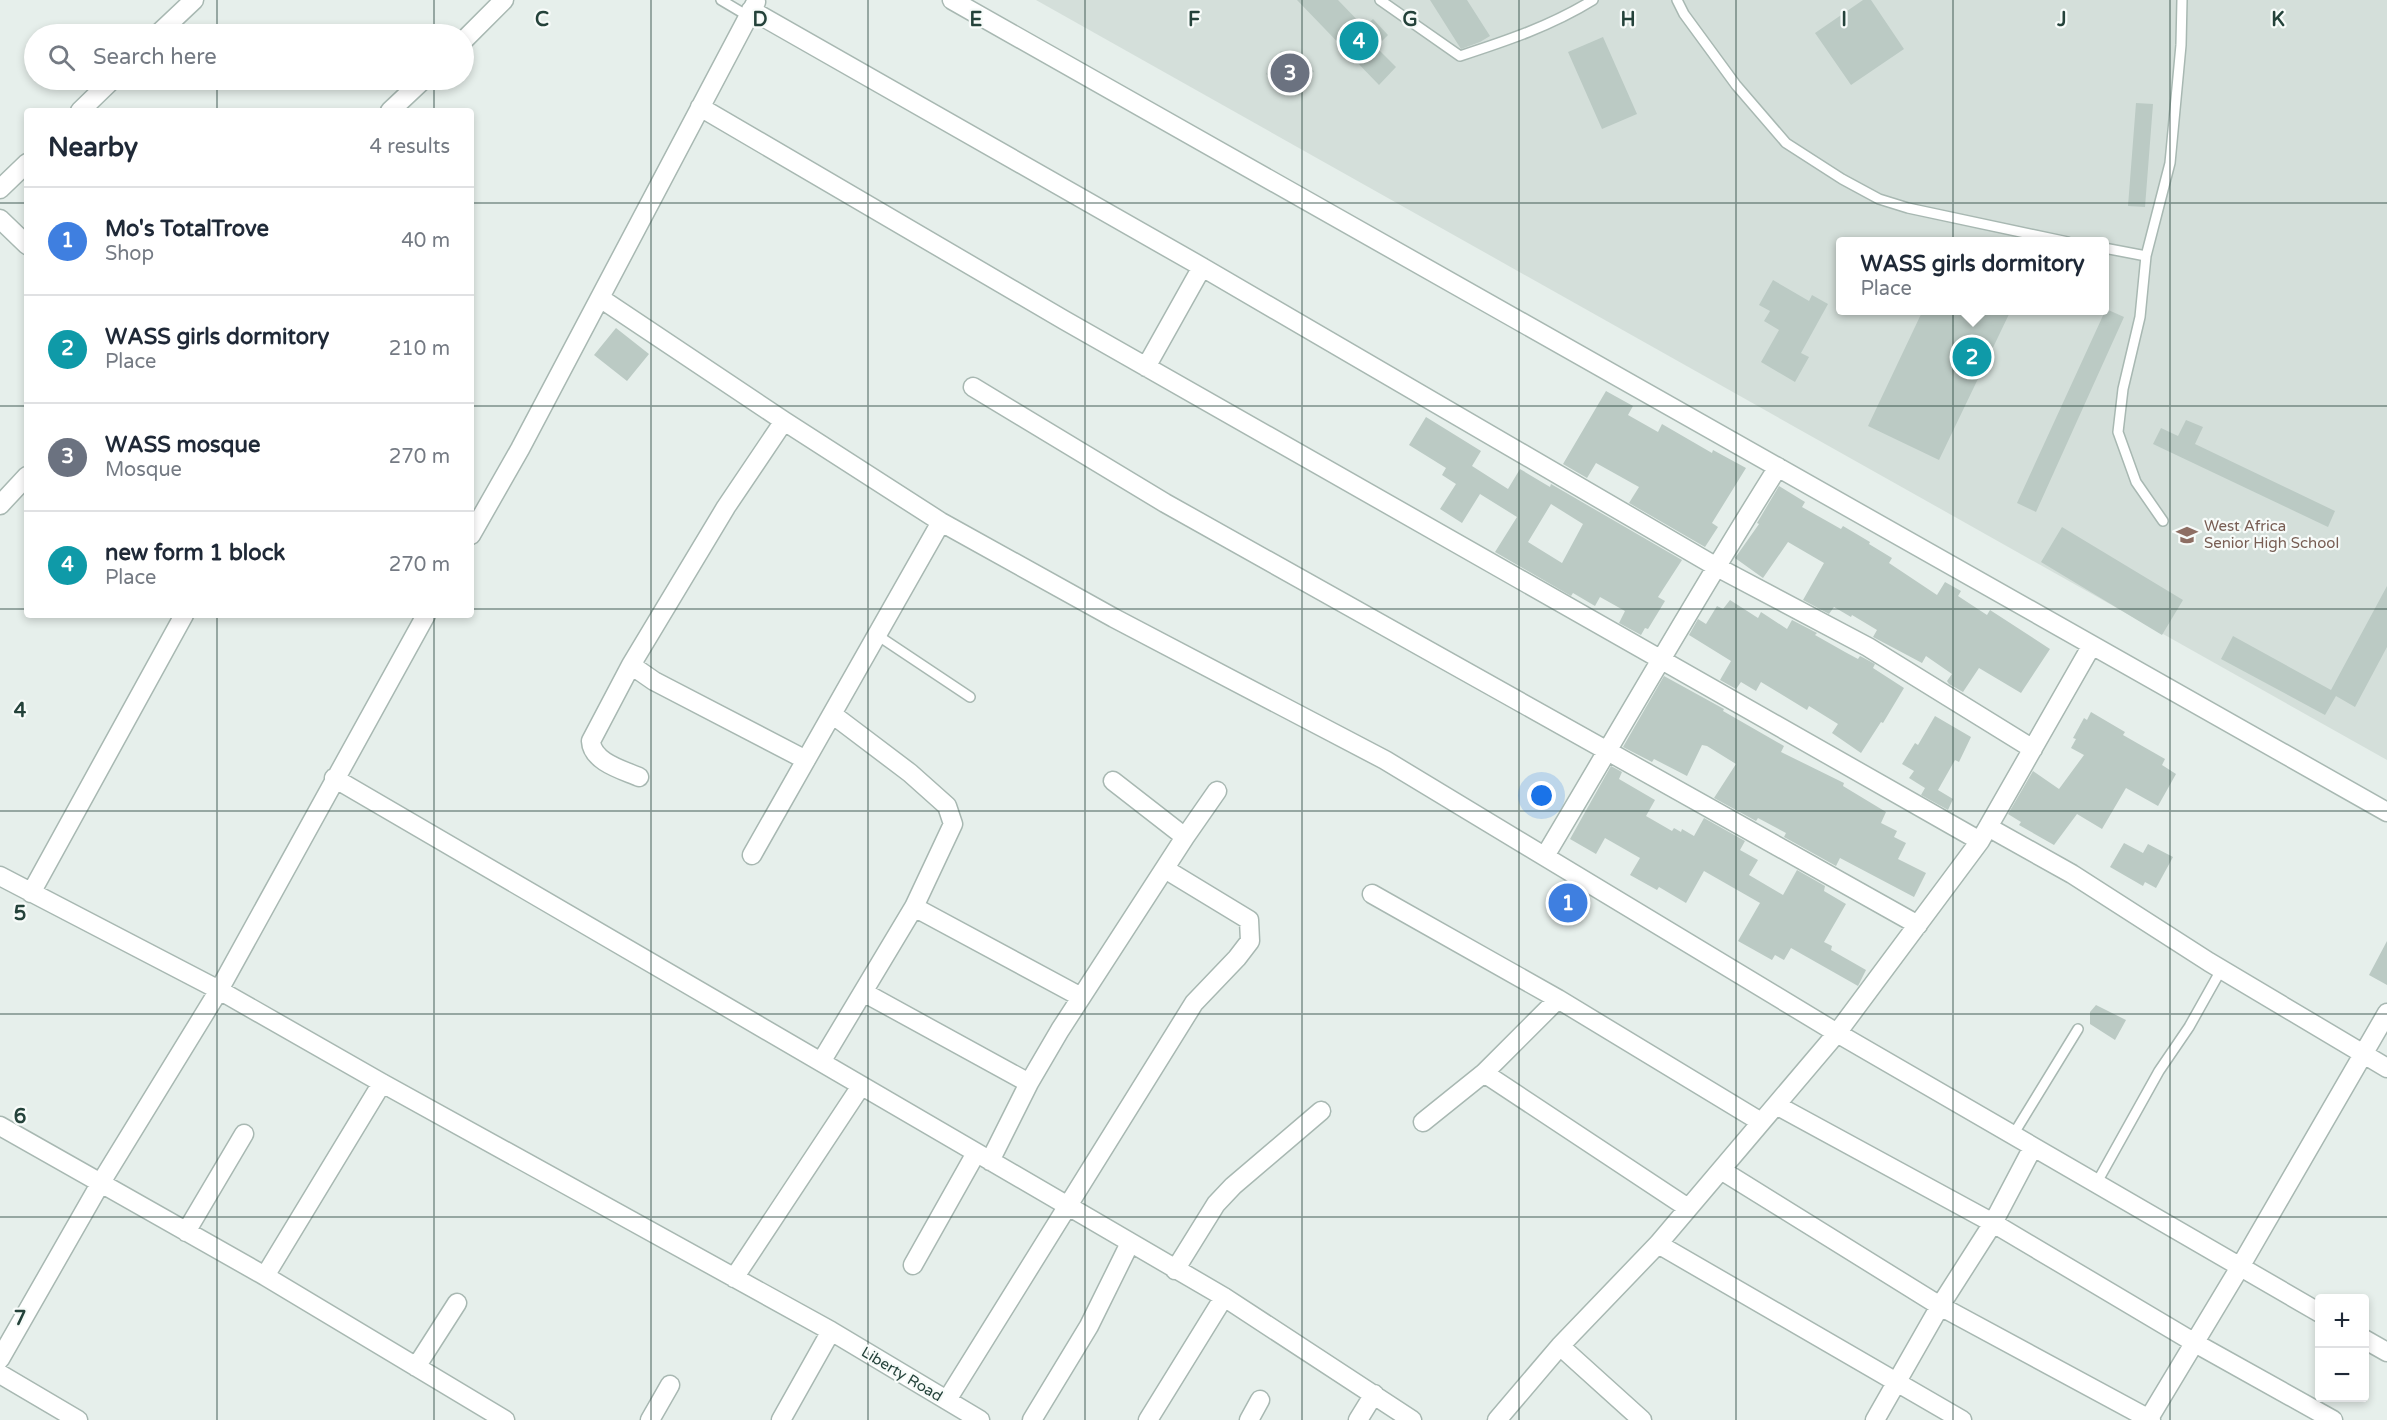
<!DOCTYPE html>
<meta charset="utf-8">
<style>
:root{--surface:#fff;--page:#f2f2f3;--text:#1f2937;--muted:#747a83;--line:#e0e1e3;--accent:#7f5249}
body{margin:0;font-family:"Varela Round",sans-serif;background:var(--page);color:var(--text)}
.controls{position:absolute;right:18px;bottom:18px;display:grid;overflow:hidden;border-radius:6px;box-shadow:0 3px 9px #0003}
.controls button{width:54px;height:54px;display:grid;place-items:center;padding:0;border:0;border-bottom:2px solid var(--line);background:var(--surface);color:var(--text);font:30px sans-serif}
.you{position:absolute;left:1542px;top:796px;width:21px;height:21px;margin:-15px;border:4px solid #fff;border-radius:50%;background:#1a73e8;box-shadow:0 0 0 9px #1a73e833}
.badge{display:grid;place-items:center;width:39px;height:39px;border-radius:50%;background:var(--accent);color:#fff;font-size:20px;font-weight:700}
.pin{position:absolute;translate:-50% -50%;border:3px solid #fff;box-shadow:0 2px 6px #0006}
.popup{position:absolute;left:1836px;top:237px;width:273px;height:78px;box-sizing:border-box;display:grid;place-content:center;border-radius:6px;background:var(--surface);filter:drop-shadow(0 2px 4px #0005);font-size:20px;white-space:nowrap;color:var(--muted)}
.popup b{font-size:22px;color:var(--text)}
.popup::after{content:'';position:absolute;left:50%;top:100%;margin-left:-12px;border:12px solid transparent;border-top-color:var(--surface)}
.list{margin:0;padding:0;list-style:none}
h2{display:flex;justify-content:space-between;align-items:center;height:78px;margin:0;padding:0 24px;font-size:26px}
h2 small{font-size:20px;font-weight:400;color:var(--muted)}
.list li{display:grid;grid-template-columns:39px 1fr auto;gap:18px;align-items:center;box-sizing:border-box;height:108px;padding:0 24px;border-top:2px solid var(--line)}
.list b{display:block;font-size:22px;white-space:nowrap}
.list p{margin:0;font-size:20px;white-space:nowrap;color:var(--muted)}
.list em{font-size:20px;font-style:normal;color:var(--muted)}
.icon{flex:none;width:33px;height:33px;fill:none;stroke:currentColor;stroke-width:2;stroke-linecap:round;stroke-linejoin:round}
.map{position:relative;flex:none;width:2387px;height:1420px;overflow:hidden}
.search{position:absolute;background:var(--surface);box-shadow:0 3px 9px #0003;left:24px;top:24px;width:450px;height:66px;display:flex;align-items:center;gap:15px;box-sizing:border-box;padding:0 21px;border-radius:33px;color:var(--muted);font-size:22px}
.panel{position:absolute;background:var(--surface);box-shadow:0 3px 9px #0003;left:24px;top:108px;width:450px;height:510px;border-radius:6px}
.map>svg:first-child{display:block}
.built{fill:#d4dfda;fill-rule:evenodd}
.building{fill:#bbcac4;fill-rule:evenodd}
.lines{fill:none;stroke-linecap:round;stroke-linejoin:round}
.lane-casing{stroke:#a8b8b2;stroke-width:12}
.street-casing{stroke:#a8b8b2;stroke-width:21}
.lane{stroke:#fff;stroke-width:9}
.street{stroke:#fff;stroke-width:18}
.grid{fill:none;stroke:#24423a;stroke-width:1.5;stroke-opacity:0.55}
.labels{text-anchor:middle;stroke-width:4.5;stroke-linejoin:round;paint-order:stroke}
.education-label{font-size:15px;fill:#785e54;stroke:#f7fbf9;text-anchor:start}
.street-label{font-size:15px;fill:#24423a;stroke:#f7fbf9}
.grid-label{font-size:20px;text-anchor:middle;font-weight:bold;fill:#24423a;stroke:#f7fbf9;stroke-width:4.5;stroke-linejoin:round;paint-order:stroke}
</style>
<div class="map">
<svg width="2387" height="1420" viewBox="0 0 2387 1420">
<rect width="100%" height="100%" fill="#e6efeb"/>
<path class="built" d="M 1036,0 L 2387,0 L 2387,760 ZM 1840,242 L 2104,242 L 2104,310 L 1840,310 Z"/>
<path class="building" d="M 1297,0 L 1338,0 L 1364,27 L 1373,19 L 1388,35 L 1376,47 L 1396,67 L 1379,85 Z
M 1430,0 L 1467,0 L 1490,36 L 1480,42 L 1461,49 Z
M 1863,0 L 1871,0 L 1904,49 L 1851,85 L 1815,33 Z
M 1603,37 L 1637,114 L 1602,129 L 1568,52 Z
M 1281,51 L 1314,71 L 1299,95 L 1266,74 Z
M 2136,103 L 2153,104 L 2145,207 L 2128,206 Z
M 1773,280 L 1809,301 L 1812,295 L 1828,304 L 1801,353 L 1809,357 L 1795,382 L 1761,362 L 1779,330 L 1764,321 L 1770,311 L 1759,305 Z
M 2106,309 L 2124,317 L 2036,512 L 2017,503 Z
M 1923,310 L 2011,310 L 1939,460 L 1868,426 Z
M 616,328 L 649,354 L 627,381 L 594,355 Z
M 1606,391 L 1633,406 L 1628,415 L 1658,432 L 1662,424 L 1712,453 L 1713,450 L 1746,468 L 1712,523 L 1718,527 L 1705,547 L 1629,503 L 1639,487 L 1596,463 L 1587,478 L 1563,464 Z
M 1426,417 L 1481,451 L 1472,466 L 1508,489 L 1520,469 L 1550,487 L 1551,484 L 1682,560 L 1658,597 L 1665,601 L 1648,629 L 1645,628 L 1641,635 L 1619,623 L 1625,611 L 1600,597 L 1595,606 L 1573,593 L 1571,596 L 1495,552 L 1517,517 L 1480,494 L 1462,523 L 1440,509 L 1456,484 L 1442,475 L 1446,468 L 1409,445 ZM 1551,504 L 1583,524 L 1562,563 L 1528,542 Z
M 2186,420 L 2203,427 L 2195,444 L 2335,511 L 2328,527 L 2153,444 L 2161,428 L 2178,436 Z
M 1779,486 L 1805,502 L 1802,507 L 1841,529 L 1843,526 L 1870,542 L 1869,544 L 1892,558 L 1889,563 L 1937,595 L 1945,582 L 1961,591 L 1958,596 L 1987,615 L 1990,610 L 2050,649 L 2021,693 L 1979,668 L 1963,692 L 1949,684 L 1947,681 L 1952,674 L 1926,656 L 1922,663 L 1873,637 L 1877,630 L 1852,615 L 1851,617 L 1834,607 L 1829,614 L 1803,600 L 1824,563 L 1788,542 L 1763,578 L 1735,558 L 1759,524 L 1757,523 Z
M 2062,527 L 2183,600 L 2162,635 L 2041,562 Z
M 2387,586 L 2387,647 L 2355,707 L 2336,696 L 2325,715 L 2221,659 L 2233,636 L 2331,690 Z
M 1730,600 L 1758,618 L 1761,612 L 1787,629 L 1792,620 L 1817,633 L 1815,635 L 1845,652 L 1858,659 L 1860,656 L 1862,657 L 1875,664 L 1873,668 L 1904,688 L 1883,723 L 1881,722 L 1861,753 L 1832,733 L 1838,724 L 1809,706 L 1807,710 L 1761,682 L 1756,691 L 1741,682 L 1736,689 L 1720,680 L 1731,661 L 1689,635 L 1698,619 L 1706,624 L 1717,606 L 1723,609 Z
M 1664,676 L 1724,709 L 1723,711 L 1784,746 L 1781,752 L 1844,783 L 1843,786 L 1886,812 L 1881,823 L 1897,831 L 1894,837 L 1906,843 L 1898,859 L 1926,873 L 1914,897 L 1840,858 L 1836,866 L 1784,837 L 1786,833 L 1758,818 L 1756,821 L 1714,798 L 1736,764 L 1707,746 L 1702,745 L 1687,776 L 1654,759 L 1652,762 L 1623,747 Z
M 2091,712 L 2125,732 L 2123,735 L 2165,759 L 2162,765 L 2176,774 L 2158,806 L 2126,788 L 2102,829 L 2077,814 L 2054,845 L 2019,825 L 2021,822 L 2008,814 L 2033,771 L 2059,789 L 2084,755 L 2071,748 L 2076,739 L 2073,738 L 2084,718 L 2087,720 Z
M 1935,716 L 1971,737 L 1959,762 L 1955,760 L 1938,790 L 1953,799 L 1948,810 L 1921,795 L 1925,788 L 1909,778 L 1914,771 L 1902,764 L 1915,743 L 1918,745 Z
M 1611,766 L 1622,772 L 1619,779 L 1655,800 L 1646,816 L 1672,831 L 1674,828 L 1681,832 L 1682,829 L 1694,836 L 1704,818 L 1745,841 L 1740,850 L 1758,860 L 1749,875 L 1783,895 L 1797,870 L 1825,886 L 1824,891 L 1846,904 L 1824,942 L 1832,946 L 1831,950 L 1866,970 L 1858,986 L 1791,948 L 1784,960 L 1775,955 L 1772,960 L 1738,941 L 1760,903 L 1704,871 L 1686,903 L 1659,887 L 1657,890 L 1630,875 L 1640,858 L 1605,838 L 1596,854 L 1570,839 Z
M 2124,843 L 2143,853 L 2148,844 L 2173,857 L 2156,888 L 2145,882 L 2143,886 L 2110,867 Z
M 2387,941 L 2387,985 L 2369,975 Z
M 2096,1005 L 2126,1020 L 2115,1040 L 2090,1024 L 2090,1012 Z"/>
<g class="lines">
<defs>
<path id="lane" d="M 721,0 L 748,16
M 1380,0 L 1460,56 C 1506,41 1551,26 1593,0
M 1677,0 L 1684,14 L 1736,85 L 1786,143 L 1842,179 L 1879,199 L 1908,208 L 2068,242
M 2104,248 L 2146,256
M 2163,521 L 2136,482 L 2118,432 L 2123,389 L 2140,317 L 2146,256 L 2170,163 L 2181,45 L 2182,0
M 877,635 L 970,697
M 2013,1135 L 2078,1029
M 2096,1184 L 2159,1071 L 2189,1027 L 2221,970"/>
<path id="street" d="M 952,0 L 2387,812
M 751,10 L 1202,267 L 1715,566 L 1868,647 L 2033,749
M 158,34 L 194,0
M 464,40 L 504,0
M 700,107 L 1064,320 L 1980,841
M 80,111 L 112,80
M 390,111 L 423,80
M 0,189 L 27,163
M 0,219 L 27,245
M 600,298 L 784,421 L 941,522 L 1114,618 L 1385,760 L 1837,1033 L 2320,1313
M 1146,367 L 1202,267
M 973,387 L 1165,503 L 1918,925
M 784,421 L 726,507 L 631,665 L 654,681 L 806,760
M 0,505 L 27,476
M 471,535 L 520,449 L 756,2
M 631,665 L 591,741 C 592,762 623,770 639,777
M 334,778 L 1224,1297 L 1412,1420
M 1113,781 L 1185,837
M 1988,827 L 2072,874 L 2209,962 L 2387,1068
M 752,855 L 941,522
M 1545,856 C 1622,727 1697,595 1778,467
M 0,876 L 219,990 L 382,1083 L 831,1331 L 980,1420
M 31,893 L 184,615
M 1372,894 L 1558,999 L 1761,1122
M 914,907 L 1081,997
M 863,992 L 1029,1083
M 821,1062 L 914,907 L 953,824 L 947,806 L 910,773 L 832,714
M 1484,1073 L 1688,1208
M 1776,1105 L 1993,1223 L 1940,1306 L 1875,1420
M 1423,1122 L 1484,1073 L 1558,999
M 0,1126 L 265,1276 L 505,1420
M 2033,1147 L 1993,1223 L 2195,1343 L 2333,1420
M 990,1161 L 1029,1083 L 1060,1030 L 1185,837 L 1217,791
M 1721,1170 L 1940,1306 L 2151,1420
M 186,1232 L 244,1134
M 1658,1244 L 1962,1420
M 913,1265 L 976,1153
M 1175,1270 L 1216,1204 L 1233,1186 L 1321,1111
M 265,1276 L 382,1083
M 734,1278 L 861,1086
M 2364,1339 L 2387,1352
M 1560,1346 L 1642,1420
M 0,1359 L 100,1184 L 219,990 L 426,615
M 416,1367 L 457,1303
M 0,1374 L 78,1420
M 947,1400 L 1194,1003 L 1237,958 L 1250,941 L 1249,920 L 1165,869
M 650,1420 L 670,1385
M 781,1420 L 831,1331
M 1032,1420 L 1089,1326 L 1130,1243
M 1148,1420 L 1224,1297
M 1249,1420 L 1260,1400
M 1358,1420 L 1374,1394
M 1497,1420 L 1560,1346 L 1658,1244 L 1837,1033 L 1980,841 L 2092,645
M 2148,1420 L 2240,1267 L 2387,1013"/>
</defs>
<use href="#lane" class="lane-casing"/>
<use href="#street" class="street-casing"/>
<use href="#lane" class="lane"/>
<use href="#street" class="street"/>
</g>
<path class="grid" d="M 217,0 L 217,34M 434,0 L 434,34M 651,0 L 651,1420M 868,0 L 868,1420M 1085,0 L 1085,1420M 1302,0 L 1302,1420M 1519,0 L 1519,1420M 1736,0 L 1736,1420M 1953,0 L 1953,1420M 2170,0 L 2170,1420M 217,80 L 217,111M 434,80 L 434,111M 0,203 L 27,203M 471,203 L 2387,203M 0,406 L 27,406M 471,406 L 2387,406M 0,609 L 27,609M 471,609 L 2387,609M 217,615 L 217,1420M 434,615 L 434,1420M 0,811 L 2387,811M 0,1014 L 2387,1014M 0,1217 L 2387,1217"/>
<defs>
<symbol id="school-bare" viewBox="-9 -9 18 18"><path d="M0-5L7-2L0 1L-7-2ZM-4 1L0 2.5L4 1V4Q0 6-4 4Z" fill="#8d6e63" stroke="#f7fbf9" stroke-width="2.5" paint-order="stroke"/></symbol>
</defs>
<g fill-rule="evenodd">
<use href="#school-bare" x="2172" y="520" width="30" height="30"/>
</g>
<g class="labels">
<g class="education-label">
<text x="2204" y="531">West Africa<tspan x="2204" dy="17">Senior High School</tspan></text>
</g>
<g class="street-label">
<text transform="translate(902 1374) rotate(31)" y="5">Liberty Road</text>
</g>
</g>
<g class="grid-label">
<text x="542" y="26">C</text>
<text x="760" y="26">D</text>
<text x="976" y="26">E</text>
<text x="1194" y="26">F</text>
<text x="1410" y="26">G</text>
<text x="1628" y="26">H</text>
<text x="1844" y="26">I</text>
<text x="2062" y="26">J</text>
<text x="2278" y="26">K</text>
<text x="20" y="717">4</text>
<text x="20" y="920">5</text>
<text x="20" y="1123">6</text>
<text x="20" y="1325">7</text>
</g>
</svg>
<div class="controls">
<button>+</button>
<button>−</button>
</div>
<div class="you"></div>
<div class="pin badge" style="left:1568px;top:903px;background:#3f7fe0">1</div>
<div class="pin badge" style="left:1972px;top:357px;background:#0f9aa8">2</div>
<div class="popup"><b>WASS girls dormitory</b>Place</div>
<div class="pin badge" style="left:1290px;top:73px;background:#6b7280">3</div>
<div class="pin badge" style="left:1359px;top:41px;background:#0f9aa8">4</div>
<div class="search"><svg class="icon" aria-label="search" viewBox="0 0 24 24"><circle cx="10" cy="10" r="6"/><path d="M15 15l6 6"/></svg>Search here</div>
<section class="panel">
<h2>Nearby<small>4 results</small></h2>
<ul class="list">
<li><span class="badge" style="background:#3f7fe0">1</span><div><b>Mo's TotalTrove</b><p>Shop</p></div><em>40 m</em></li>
<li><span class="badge" style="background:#0f9aa8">2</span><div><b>WASS girls dormitory</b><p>Place</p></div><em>210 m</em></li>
<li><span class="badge" style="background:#6b7280">3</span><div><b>WASS mosque</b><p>Mosque</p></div><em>270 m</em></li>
<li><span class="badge" style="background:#0f9aa8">4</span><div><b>new form 1 block</b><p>Place</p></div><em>270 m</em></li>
</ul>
</section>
</div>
